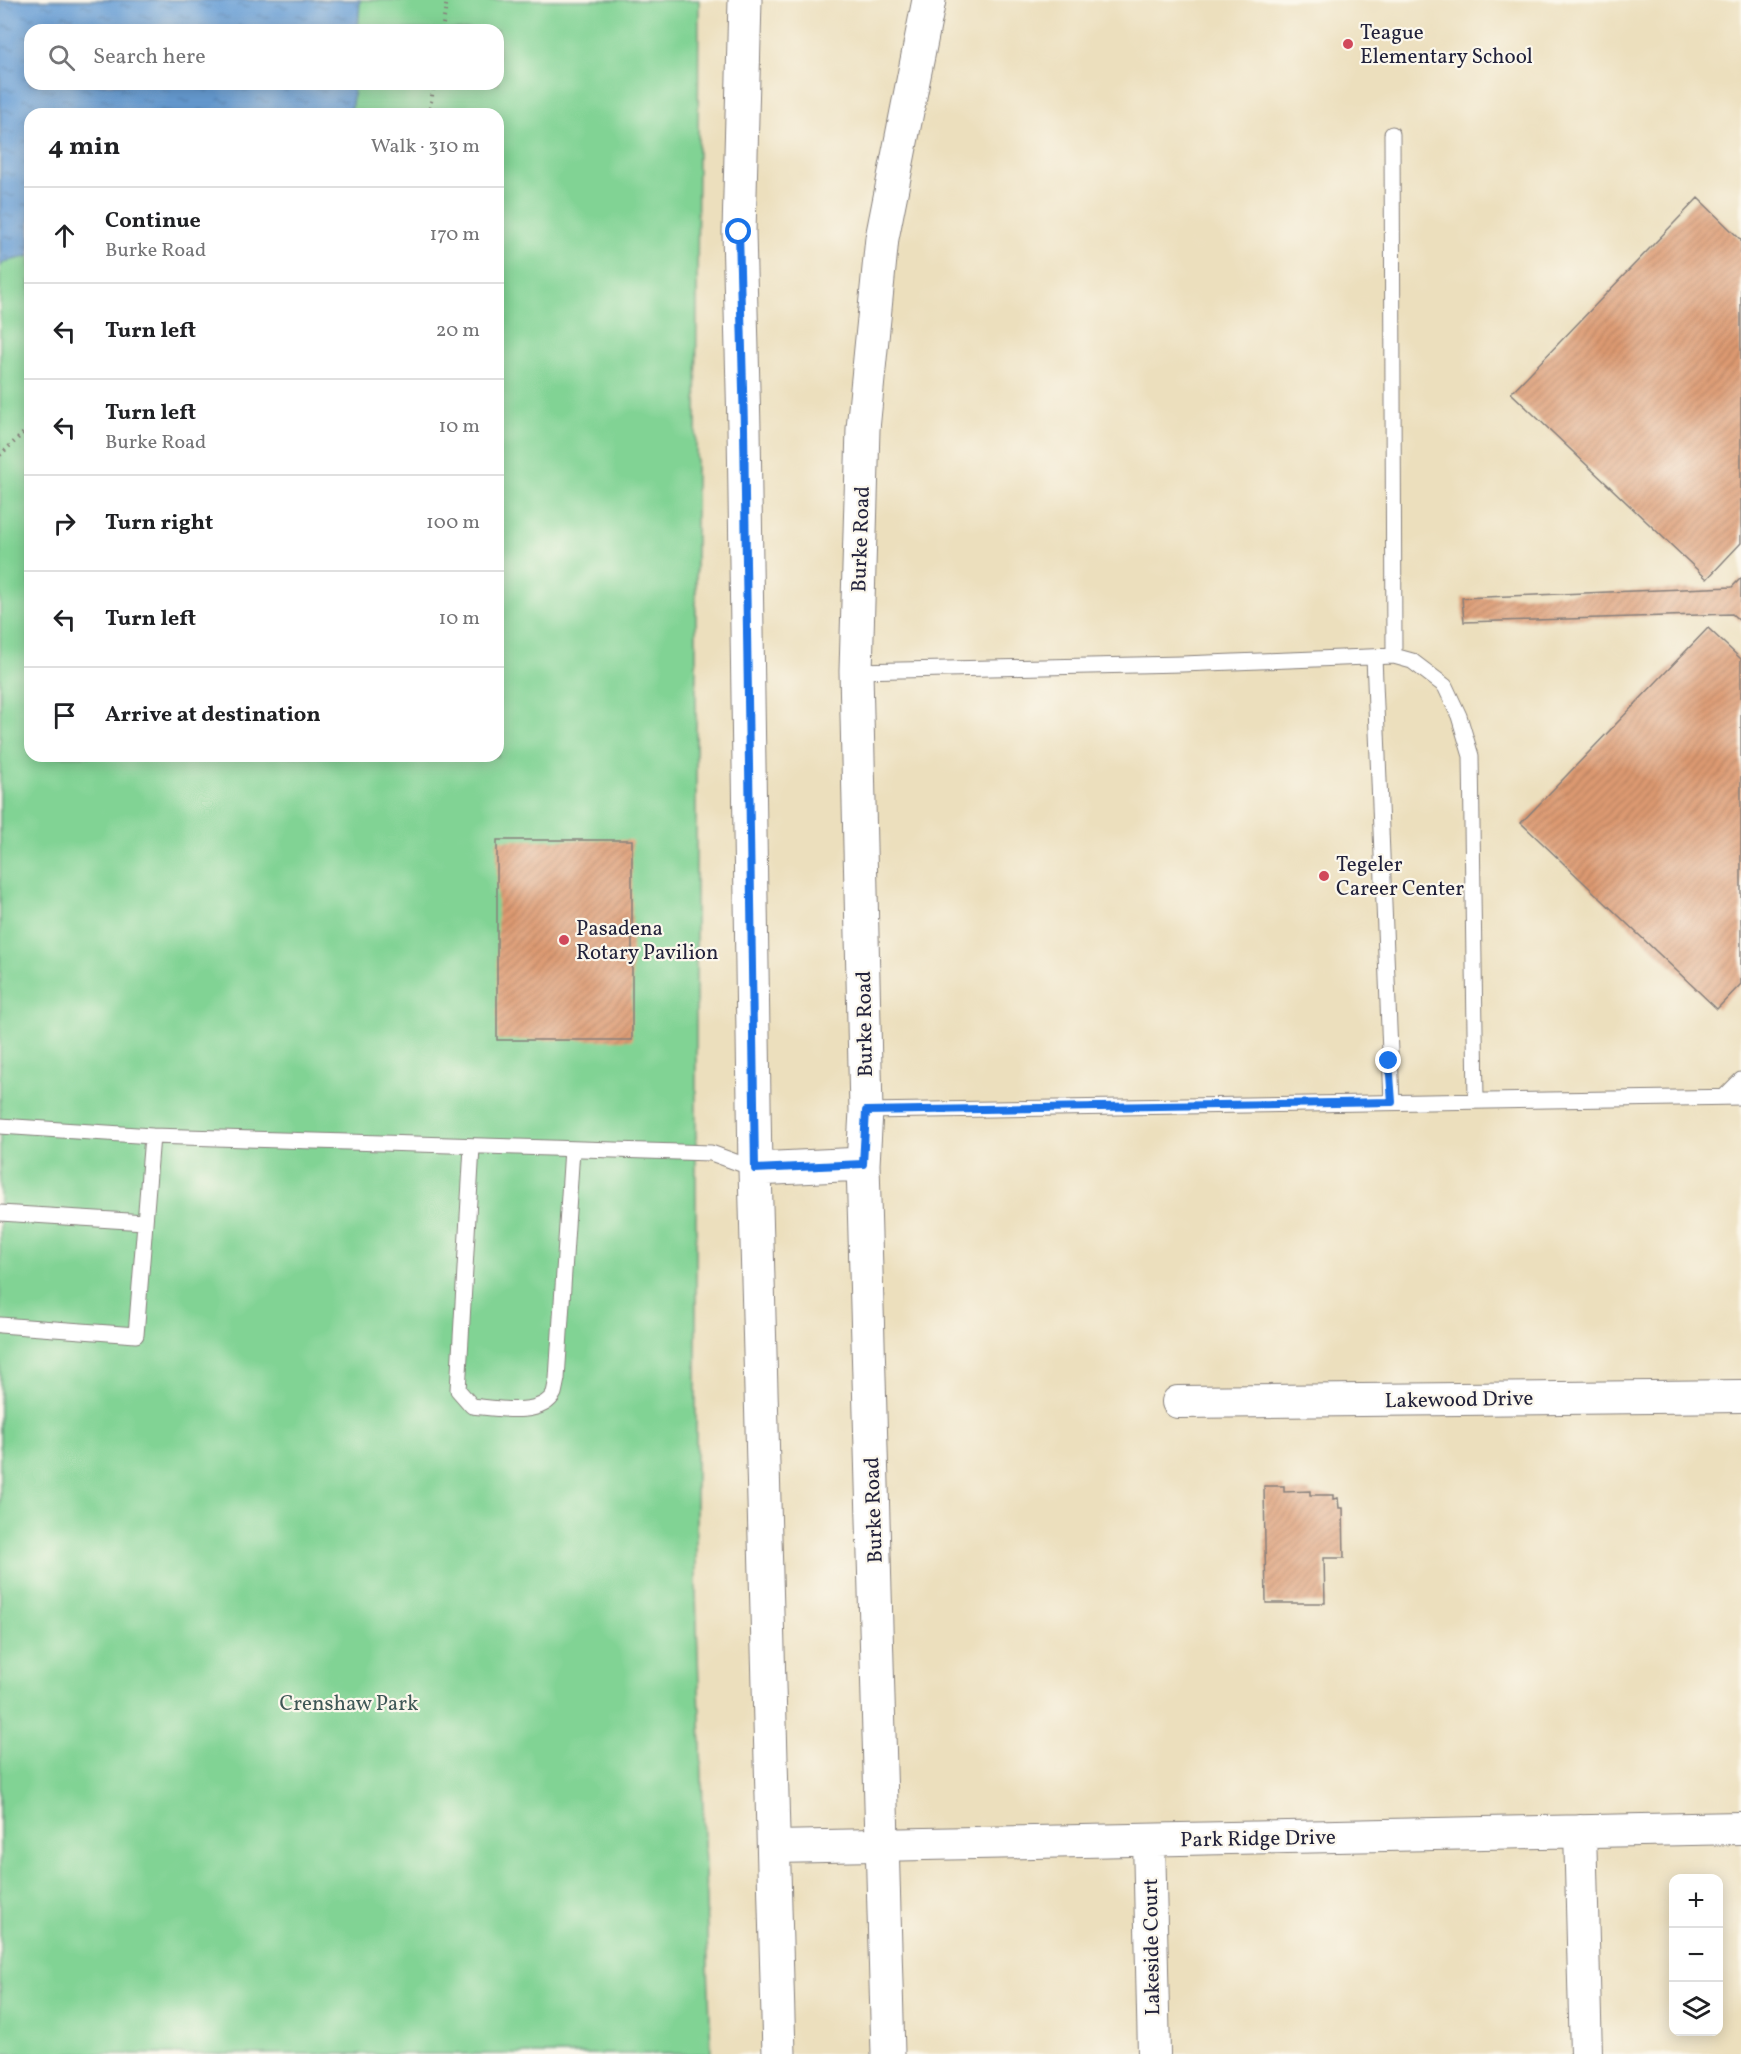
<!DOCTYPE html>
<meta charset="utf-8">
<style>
:root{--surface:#fff;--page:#f6f6f6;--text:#202124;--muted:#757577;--line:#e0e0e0}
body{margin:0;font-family:Vollkorn,serif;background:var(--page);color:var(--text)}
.controls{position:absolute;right:18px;bottom:18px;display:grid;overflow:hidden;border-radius:12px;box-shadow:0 3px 15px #0003}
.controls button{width:54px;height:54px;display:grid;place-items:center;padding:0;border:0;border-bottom:2px solid var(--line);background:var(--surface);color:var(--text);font:30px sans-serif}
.stop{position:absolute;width:18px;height:18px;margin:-14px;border:4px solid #1a73e8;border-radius:50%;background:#fff}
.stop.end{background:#1a73e8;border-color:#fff;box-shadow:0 2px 6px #0008}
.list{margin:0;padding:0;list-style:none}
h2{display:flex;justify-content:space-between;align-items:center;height:78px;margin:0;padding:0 24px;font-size:26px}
h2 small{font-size:20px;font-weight:400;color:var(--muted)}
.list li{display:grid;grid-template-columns:39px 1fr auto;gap:18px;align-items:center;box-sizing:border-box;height:96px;padding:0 24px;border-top:2px solid var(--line)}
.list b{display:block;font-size:22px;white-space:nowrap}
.list p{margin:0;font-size:20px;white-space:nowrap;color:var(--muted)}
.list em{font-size:20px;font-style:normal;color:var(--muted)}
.icon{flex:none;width:33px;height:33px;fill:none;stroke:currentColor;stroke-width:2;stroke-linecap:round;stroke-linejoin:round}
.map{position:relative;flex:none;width:1741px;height:2054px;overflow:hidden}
.search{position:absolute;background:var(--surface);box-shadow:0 3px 15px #0003;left:24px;top:24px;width:480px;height:66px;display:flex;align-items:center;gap:15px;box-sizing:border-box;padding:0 21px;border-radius:18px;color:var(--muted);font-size:22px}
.panel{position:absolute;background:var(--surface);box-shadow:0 3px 15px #0003;left:24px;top:108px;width:480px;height:654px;border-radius:18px}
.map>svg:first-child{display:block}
.green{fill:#81d394;stroke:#527a68;stroke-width:1.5;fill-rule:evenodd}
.water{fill:url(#water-ripples);stroke:#446088;stroke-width:1.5}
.building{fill:url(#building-hatch)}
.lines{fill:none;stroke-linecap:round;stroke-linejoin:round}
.lane-casing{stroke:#87807c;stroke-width:17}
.street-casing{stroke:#87807c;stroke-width:34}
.secondary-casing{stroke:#87807c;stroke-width:35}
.path{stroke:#87807c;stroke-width:4;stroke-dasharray:1.5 4.5;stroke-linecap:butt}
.lane{stroke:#fff;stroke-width:15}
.street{stroke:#fff;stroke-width:32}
.secondary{stroke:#fff;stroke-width:33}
.route{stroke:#1a73e8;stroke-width:8}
.poi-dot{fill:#d1495b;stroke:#fbf7ec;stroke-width:2}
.labels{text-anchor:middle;stroke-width:4.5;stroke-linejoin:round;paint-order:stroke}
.poi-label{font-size:21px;fill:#22223b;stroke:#fbf7ec;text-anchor:start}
.street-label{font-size:21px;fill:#22223b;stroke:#fbf7ec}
.park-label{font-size:21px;fill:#3e5756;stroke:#fbf7ec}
</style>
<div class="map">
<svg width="1741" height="2054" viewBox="0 0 1741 2054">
<defs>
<pattern id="water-ripples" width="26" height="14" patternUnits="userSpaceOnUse" patternTransform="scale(1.5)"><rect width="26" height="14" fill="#679ed5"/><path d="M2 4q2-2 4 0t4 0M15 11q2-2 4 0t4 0" fill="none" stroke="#5480ae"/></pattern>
<pattern id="building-hatch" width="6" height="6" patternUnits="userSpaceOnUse" patternTransform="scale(1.5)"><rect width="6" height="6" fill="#dd9a71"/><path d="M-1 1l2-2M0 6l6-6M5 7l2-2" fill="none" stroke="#b37d5e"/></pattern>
</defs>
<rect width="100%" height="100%" fill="#fbf7ec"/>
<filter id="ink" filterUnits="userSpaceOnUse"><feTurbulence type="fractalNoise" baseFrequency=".0167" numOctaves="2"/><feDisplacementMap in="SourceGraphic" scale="12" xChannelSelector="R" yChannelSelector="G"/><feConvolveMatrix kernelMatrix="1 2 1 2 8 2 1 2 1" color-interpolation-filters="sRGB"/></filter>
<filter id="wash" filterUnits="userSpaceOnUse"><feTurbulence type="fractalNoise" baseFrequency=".008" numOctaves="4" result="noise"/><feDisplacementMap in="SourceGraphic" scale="24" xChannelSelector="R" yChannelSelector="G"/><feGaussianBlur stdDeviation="1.35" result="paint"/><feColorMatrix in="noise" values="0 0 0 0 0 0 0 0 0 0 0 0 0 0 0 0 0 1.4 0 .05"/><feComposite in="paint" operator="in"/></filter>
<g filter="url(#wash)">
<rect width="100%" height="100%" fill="#ecdfbd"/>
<path class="green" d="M 0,0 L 699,0 L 696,442 L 696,1594 L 711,2054 L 0,2054 ZM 30,30 L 498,30 L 498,84 L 30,84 ZM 30,114 L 498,114 L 498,756 L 30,756 Z"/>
<path class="water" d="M 0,0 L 360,0 L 358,30 L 30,30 L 30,84 L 354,84 L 351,114 L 30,114 L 30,256 L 4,262 L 0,267 Z"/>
<g id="blocks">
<path class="building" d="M 1698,198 L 1741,240 L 1741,543 L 1707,579 L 1511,393 Z
M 1741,578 L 1741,622 L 1732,614 L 1464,622 L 1462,598 L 1732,587 Z
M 1708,628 L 1741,659 L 1741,984 L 1717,1009 L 1521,823 Z
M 497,840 L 632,840 L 632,1040 L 497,1040 Z
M 1264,1486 L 1284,1486 L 1284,1492 L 1310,1491 L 1310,1495 L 1333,1495 L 1333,1499 L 1338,1498 L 1339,1508 L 1343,1508 L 1344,1558 L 1324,1558 L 1325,1603 L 1266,1603 Z"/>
</g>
</g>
<g filter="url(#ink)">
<use href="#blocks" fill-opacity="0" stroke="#87807c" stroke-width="1.5"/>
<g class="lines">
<defs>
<path id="lane" d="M 1392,134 L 1394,656
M 1374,657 L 1392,1102
M 856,671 L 1182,664 L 1394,656 L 1412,661 L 1445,686 L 1459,716 L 1471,756 L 1476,1100
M 1724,1097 L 1741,1080
M 866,1111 L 1741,1097
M 0,1126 L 152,1136 L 711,1153 L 755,1169
M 472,1147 L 458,1390 L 472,1406 C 494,1408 542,1418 554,1393 C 555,1389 556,1383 557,1379 L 572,1149
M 0,1213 L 145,1222
M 0,1325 L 136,1335 L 152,1136"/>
<path id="street" d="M 1178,1402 L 1741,1396
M 1580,1831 L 1586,2054
M 1149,1840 L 1154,2054
M 775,1847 L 1741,1828"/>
<path id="secondary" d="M 745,0 L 739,232 L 744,428 L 755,1169 L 779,2054
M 755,1169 L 863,1164
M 888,2054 L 863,1164 L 866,1111 L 856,671 L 863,429 L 882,238 L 929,0"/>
</defs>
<use href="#lane" class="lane-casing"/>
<use href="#street" class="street-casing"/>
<use href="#secondary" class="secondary-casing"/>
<path class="path" d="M 442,30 L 447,0
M 429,114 L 434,84
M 0,455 L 30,427"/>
<use href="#lane" class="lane"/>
<use href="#street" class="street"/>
<use href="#secondary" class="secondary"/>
</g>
</g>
<g class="lines" filter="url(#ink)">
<path class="route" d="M 739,232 L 744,428 L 755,1169 L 863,1164 L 866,1111 L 1392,1102 L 1389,1061"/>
</g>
<g class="poi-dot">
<circle cx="1348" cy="44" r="6"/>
<circle cx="1324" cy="876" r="6"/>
<circle cx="564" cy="940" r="6"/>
</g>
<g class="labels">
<g class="poi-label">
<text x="1360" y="39">Teague<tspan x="1360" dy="24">Elementary School</tspan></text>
<text x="1336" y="871">Tegeler<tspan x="1336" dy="24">Career Center</tspan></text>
<text x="576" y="935">Pasadena<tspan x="576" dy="24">Rotary Pavilion</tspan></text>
</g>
<g class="street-label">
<text transform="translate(860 539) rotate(-88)" y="7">Burke Road</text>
<text transform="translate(864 1024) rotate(-91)" y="7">Burke Road</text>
<text transform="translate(1459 1399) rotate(-1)" y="7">Lakewood Drive</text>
<text transform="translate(873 1510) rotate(-92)" y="7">Burke Road</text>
<text transform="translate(1258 1838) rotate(-1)" y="7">Park Ridge Drive</text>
<text transform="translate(1151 1947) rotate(-91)" y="7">Lakeside Court</text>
</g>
<g class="park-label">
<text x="349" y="1710">Crenshaw Park</text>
</g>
</g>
</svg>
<div class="controls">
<button>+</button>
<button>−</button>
<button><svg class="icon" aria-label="layers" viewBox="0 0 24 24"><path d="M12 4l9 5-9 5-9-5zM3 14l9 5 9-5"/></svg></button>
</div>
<div class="stop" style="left:739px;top:232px"></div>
<div class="stop end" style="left:1389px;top:1061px"></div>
<div class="search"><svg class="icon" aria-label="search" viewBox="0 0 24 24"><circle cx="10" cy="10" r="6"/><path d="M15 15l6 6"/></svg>Search here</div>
<section class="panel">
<h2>4 min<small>Walk · 310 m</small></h2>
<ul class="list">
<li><svg class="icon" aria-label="ahead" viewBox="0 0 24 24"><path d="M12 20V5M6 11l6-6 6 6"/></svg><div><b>Continue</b><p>Burke Road</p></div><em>170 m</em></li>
<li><svg class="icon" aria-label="left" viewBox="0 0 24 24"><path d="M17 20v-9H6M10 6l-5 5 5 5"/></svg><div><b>Turn left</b></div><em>20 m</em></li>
<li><svg class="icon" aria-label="left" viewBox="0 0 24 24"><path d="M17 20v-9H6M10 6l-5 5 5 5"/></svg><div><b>Turn left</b><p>Burke Road</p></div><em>10 m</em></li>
<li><svg class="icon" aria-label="right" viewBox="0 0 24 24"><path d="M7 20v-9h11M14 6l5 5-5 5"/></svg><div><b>Turn right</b></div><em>100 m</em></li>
<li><svg class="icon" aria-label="left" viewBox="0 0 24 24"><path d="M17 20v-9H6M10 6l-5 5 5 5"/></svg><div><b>Turn left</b></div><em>10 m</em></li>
<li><svg class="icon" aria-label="arrive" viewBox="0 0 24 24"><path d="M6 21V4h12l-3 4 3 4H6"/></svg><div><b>Arrive at destination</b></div></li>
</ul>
</section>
</div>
